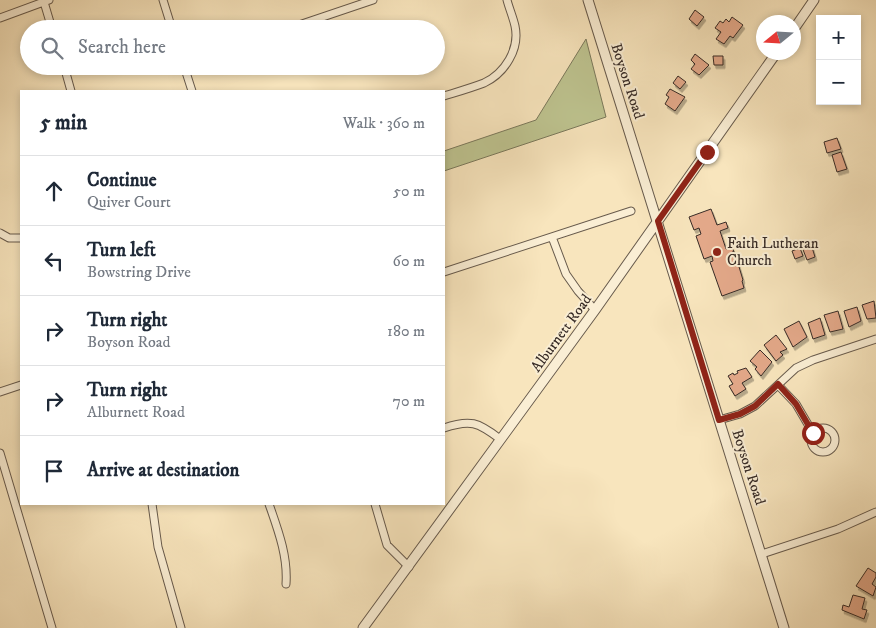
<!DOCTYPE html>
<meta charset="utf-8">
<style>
:root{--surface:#fff;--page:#f2f2f3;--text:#1f2937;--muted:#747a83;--line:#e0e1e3}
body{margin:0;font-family:"IM FELL DW Pica",serif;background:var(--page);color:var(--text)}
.controls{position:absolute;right:15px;top:15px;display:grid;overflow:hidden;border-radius:0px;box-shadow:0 2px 8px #0003}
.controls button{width:45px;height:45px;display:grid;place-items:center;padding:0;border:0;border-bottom:1px solid var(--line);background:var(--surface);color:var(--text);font:25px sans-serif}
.compass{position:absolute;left:756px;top:15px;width:45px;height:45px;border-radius:50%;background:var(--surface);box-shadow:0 2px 8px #0003;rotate:252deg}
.stop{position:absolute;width:15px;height:15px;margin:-11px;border:4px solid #8f2418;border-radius:50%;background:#fff}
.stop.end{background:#8f2418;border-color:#fff;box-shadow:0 1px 5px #0008}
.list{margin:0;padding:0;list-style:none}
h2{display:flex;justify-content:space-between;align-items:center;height:65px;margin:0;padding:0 20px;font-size:21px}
h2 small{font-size:16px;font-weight:400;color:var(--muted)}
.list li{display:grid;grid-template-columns:32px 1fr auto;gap:15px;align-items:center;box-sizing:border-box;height:70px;padding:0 20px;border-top:1px solid var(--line)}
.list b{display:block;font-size:19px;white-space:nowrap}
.list p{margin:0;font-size:16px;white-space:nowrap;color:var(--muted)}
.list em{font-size:16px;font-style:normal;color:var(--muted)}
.icon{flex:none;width:28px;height:28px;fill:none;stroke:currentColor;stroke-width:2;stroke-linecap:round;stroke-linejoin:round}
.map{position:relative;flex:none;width:876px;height:628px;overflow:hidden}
.search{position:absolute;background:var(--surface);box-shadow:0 2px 8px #0003;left:20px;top:20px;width:425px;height:55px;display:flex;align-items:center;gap:12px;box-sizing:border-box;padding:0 18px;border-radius:28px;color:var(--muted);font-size:19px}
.panel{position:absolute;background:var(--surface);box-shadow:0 2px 8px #0003;left:20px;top:90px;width:425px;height:415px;border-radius:0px}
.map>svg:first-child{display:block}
.green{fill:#bec490;stroke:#7a785b}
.building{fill:#e4a98a;stroke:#372b26;filter:url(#shadow)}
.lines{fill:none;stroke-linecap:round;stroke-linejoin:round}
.minor-casing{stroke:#675a4c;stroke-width:9}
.tertiary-casing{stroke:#675a4c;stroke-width:11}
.minor{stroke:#faeed4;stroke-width:7}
.tertiary{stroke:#faeed4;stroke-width:9}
.route{stroke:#8f2418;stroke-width:6}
.poi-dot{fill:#8f2418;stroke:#faeed4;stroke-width:2}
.labels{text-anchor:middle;stroke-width:4;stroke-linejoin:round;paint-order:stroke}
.street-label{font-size:15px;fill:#372b26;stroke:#faeed4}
.poi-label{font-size:15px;fill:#372b26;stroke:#faeed4;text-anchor:start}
</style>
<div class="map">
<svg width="876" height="628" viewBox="0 0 876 628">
<defs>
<filter id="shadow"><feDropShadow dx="2" dy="3.5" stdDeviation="0" flood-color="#0004"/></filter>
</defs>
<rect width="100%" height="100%" fill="#f8e5bd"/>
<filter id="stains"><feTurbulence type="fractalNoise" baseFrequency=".004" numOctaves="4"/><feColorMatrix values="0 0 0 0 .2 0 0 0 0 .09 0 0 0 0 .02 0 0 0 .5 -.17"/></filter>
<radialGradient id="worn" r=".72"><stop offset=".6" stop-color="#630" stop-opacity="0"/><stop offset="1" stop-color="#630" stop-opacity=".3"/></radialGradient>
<path class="green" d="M 586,39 L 606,117 L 444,171 L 444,151 L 536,120 Z"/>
<path class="building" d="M 695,10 L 704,17 L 697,26 L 689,19 Z
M 732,17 L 743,25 L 733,38 L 730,36 L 724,44 L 716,39 L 721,32 L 715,28 L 720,21 L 723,23 L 726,19 L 729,22 Z
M 695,54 L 709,65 L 699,75 L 691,69 L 695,64 L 691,60 Z
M 713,56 L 723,56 L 723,65 L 714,65 Z
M 678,76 L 686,82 L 680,89 L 673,83 Z
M 670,89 L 685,97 L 675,111 L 665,104 L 669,97 L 666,95 Z
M 837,138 L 841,149 L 827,153 L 824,142 Z
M 841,152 L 847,169 L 837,172 L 832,155 Z
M 711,209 L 717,225 L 726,222 L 728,228 L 720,231 L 726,249 L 732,247 L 734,252 L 732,252 L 734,258 L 736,257 L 743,280 L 742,281 L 744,288 L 722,296 L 710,262 L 713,261 L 712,256 L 704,259 L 696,236 L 701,234 L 699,228 L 694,230 L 689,217 Z
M 811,244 L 815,257 L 807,260 L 802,247 Z
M 800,248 L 803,256 L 795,259 L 792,251 Z
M 874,301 L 876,318 L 867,319 L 862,305 Z
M 857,307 L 861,321 L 849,327 L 844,311 Z
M 838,311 L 843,329 L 830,332 L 824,315 Z
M 820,318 L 825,335 L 813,339 L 808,323 Z
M 799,321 L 807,337 L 793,347 L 784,329 Z
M 776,335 L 787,349 L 780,352 L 783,355 L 776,361 L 764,345 Z
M 760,350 L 772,362 L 761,376 L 755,369 L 757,367 L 750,361 Z
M 746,368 L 752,377 L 742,383 L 746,389 L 735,396 L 729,386 L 733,384 L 728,376 L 733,373 L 734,375 L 738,373 L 737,371 Z
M 868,568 L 876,573 L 876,577 L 872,584 L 876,587 L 873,596 L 856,586 Z
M 853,595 L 865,598 L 862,609 L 867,610 L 864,619 L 842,610 L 843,605 L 849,607 Z"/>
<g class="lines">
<defs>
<path id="minor" d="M 163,0 L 172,29
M 44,2 L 52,29
M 0,18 L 49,0
M 287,29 L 373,0
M 64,66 L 71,91
M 184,66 L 192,91
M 444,96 C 457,92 471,88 484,83 C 505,73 520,49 515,26 C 513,17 509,8 507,0
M 0,233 L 9,238 L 21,238
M 552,237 L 566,274 L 578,291 L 595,310
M 444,272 L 631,211
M 778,385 L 796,404 L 813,433
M 0,392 L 21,385
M 719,420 L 740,414 L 755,406 L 796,368 L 813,360 L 876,339
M811 440a12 12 0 1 1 24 0a12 12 0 1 1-24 0Z
M 444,428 C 470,419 478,422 500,439
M 0,453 L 52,628
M 152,504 L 158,547 L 181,628
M 269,504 C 278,530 288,556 286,584
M 375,504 L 387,545 L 409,567
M 762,554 L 838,529 L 876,512"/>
<path id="tertiary" d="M 588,0 L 784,628
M 794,29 L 814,0
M 363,628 L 595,310 L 777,52"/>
</defs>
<use href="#minor" class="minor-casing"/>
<use href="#tertiary" class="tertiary-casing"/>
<use href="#minor" class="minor"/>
<use href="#tertiary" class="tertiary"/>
</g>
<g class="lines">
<path class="route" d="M 707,152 L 658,221 L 719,420 L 740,414 L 755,406 L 778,384 L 796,404 L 813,433"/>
</g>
<circle class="poi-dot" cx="717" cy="252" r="5"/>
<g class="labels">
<g class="street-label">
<text transform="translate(628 81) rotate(72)" y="5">Boyson Road</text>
<text transform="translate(561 333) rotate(-54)" y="5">Alburnett Road</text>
<text transform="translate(749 467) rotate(72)" y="5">Boyson Road</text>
</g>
<g class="poi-label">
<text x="727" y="248">Faith Lutheran<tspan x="727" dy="17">Church</tspan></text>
</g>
</g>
<rect width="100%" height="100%" filter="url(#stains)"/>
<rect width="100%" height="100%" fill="url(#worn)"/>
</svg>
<div class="controls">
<button>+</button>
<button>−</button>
</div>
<svg class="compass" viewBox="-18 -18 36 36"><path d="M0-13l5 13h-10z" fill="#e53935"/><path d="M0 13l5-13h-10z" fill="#747a83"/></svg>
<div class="stop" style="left:813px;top:433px"></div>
<div class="stop end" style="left:707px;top:152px"></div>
<div class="search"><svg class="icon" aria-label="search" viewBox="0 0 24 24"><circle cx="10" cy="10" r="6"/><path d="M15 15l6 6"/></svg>Search here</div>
<section class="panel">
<h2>5 min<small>Walk · 360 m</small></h2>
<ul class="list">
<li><svg class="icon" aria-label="ahead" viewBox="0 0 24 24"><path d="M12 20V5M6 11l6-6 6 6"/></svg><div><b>Continue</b><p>Quiver Court</p></div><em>50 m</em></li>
<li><svg class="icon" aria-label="left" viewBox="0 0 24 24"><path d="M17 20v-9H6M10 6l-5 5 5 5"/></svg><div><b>Turn left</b><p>Bowstring Drive</p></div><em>60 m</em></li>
<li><svg class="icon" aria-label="right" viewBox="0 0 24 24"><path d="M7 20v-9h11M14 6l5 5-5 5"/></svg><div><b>Turn right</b><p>Boyson Road</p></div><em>180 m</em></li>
<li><svg class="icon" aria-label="right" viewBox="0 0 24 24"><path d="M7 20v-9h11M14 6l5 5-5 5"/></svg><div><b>Turn right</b><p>Alburnett Road</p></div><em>70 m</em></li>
<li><svg class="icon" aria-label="arrive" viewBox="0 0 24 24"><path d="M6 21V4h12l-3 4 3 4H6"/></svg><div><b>Arrive at destination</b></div></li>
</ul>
</section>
</div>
